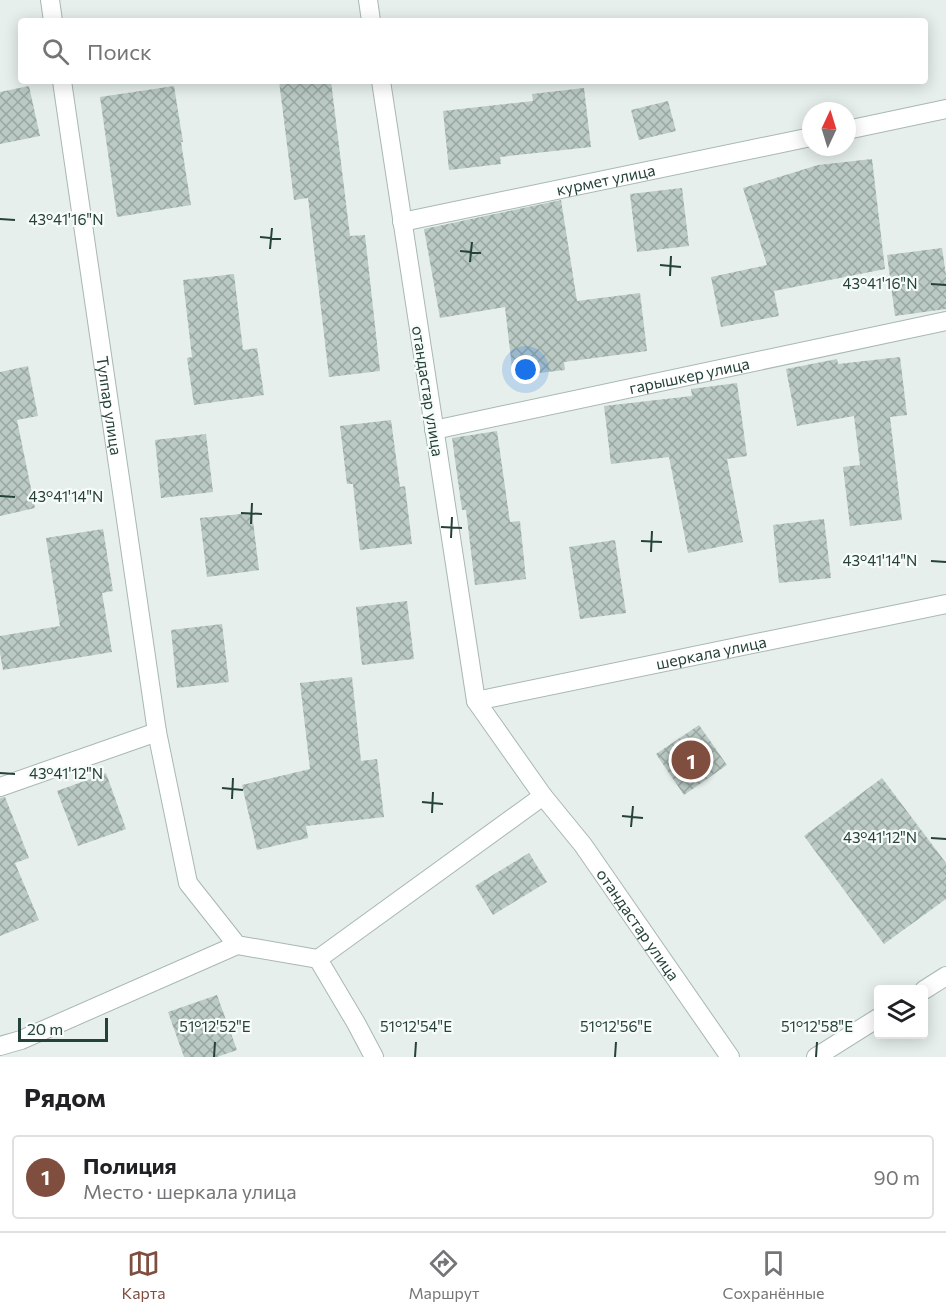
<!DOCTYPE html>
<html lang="ru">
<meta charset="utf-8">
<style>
:root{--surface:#fff;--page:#f2f2f2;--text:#202124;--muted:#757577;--line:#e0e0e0;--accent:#7f4e3f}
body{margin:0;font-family:Commissioner,sans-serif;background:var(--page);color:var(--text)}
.controls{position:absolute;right:18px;bottom:18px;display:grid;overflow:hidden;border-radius:6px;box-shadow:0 3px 15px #0003}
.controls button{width:54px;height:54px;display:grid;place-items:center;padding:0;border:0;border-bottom:2px solid var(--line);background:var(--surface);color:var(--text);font:30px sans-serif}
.compass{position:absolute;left:802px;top:102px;width:54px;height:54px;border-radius:50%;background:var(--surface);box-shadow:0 3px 15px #0003;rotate:4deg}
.scale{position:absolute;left:18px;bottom:15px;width:90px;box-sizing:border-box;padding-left:6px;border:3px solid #24423a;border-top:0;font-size:16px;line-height:21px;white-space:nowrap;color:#24423a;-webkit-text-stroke:4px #f7fbf9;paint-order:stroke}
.you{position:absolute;left:526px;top:370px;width:21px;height:21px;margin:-15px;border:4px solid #fff;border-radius:50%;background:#1a73e8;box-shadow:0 0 0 9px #1a73e833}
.badge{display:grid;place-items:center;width:39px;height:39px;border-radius:50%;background:var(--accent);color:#fff;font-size:20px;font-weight:700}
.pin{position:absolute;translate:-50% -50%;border:3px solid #fff;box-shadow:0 2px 6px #0006}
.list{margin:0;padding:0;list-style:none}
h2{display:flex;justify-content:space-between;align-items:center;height:78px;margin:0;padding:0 24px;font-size:26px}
h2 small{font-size:20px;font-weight:400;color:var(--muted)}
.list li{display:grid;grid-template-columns:39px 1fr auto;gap:18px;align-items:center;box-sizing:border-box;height:84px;margin:0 12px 12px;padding:0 12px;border:2px solid var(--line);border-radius:6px}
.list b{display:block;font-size:22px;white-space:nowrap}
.list p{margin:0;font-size:20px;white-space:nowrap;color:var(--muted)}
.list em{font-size:20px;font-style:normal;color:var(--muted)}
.icon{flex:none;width:33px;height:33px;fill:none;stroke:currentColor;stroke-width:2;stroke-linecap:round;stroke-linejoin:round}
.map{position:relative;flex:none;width:946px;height:1057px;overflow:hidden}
.search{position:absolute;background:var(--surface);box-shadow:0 3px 15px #0003;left:18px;right:18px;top:18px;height:66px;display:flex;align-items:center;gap:15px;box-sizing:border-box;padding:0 21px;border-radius:6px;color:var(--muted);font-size:22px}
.sheet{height:174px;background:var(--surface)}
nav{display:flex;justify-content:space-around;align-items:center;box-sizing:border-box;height:84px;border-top:2px solid var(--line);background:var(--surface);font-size:16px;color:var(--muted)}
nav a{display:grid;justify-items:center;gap:3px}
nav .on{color:var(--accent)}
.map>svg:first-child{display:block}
.building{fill:url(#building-cross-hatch)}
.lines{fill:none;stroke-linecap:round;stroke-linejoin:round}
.street-casing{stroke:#a8b8b2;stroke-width:20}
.street{stroke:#fff;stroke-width:18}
.ticks{fill:none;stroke:#24423a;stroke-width:2}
.labels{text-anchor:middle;stroke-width:4.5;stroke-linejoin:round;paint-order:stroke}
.street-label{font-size:16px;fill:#24423a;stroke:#f7fbf9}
.ticks-label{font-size:15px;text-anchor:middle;fill:#24423a;stroke:#f7fbf9;stroke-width:4.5;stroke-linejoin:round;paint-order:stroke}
</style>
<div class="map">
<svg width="946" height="1057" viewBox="0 0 946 1057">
<defs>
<pattern id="building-cross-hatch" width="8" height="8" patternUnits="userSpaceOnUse" patternTransform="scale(1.5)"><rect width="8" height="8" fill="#bbcac4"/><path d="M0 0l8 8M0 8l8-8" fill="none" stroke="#98a6a0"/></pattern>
</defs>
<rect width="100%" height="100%" fill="#e6efeb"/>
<path class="building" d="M 279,81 L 331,81 L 350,236 L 365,235 L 380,371 L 329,377 L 308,198 L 294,200 Z
M 29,86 L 40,136 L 0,144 L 0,92 Z
M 174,86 L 183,142 L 181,142 L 191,205 L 117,217 L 100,97 Z
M 584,88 L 591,147 L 500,157 L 501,164 L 449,170 L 443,111 L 533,101 L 532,94 Z
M 668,101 L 676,131 L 639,140 L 631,110 Z
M 872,159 L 885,269 L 774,291 L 779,316 L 721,327 L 711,277 L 767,265 L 743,188 L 818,165 Z
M 682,188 L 689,246 L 637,252 L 630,194 Z
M 561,200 L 577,301 L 640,293 L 647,351 L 564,362 L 565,370 L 513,376 L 505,307 L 440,318 L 424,229 Z
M 942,248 L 946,275 L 946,309 L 895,316 L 887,255 Z
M 234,274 L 243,350 L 257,348 L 264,395 L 194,405 L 187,358 L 192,357 L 183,280 Z
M 900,357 L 907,415 L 890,417 L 902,520 L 850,526 L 843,467 L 860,465 L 854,416 L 797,426 L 786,369 L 837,359 L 838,364 Z
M 28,366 L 38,416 L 17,420 L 35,508 L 0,516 L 0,372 Z
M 737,383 L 747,456 L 727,459 L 743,542 L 688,553 L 669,457 L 611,464 L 604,406 L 692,396 L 691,389 Z
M 391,420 L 400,487 L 405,486 L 412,544 L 360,550 L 353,484 L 347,484 L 340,426 Z
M 497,431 L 510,522 L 520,521 L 526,579 L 475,585 L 466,510 L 462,510 L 452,438 Z
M 206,434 L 213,492 L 161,498 L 155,440 Z
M 252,513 L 259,570 L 207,577 L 200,518 Z
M 824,519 L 831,578 L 779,583 L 773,525 Z
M 103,529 L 113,591 L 102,593 L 112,652 L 3,670 L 0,653 L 0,636 L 60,626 L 46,538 Z
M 615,540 L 626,613 L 580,619 L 569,547 Z
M 407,601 L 414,659 L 362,665 L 356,607 Z
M 222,624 L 229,682 L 177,688 L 171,630 Z
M 352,677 L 361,761 L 377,759 L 384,817 L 306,826 L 308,838 L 257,850 L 242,785 L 310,769 L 300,683 Z
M 699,725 L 727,765 L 684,795 L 656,754 Z
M 106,773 L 126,829 L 78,846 L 57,791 Z
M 882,778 L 946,863 L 946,899 L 884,944 L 804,836 Z
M 5,797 L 29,858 L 15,863 L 39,920 L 0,936 L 0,798 Z
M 529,853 L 547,882 L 493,915 L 475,886 Z
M 217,995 L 237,1050 L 217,1057 L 184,1057 L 168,1012 Z"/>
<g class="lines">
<defs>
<g id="street">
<path d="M 50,0 L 53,21"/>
<path d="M 368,0 L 371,21"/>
<path id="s1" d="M 62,81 L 157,732 L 188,883 L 237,945 L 318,959 L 543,796 L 476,701 L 381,81"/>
<path d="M 847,130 L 946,109"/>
<path id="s2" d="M 402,222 L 811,137"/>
<path id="s3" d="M 434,430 L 946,321"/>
<path id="s4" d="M 476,701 L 946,604"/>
<path d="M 0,787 L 157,732"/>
<path id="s5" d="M 543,796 L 583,845 L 730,1057"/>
<path d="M 318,959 L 356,1023 L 374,1057"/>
<path d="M 924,990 L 946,976"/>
<path d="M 0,1046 L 21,1040 L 237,945"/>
<path d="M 816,1057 L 878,1018"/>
</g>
</defs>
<use href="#street" class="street-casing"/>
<use href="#street" class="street"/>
</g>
<path class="ticks" d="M 0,219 L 15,220M 260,237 L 281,239M 270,249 L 272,228M 460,251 L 481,253M 470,262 L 472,242M 660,265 L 681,267M 670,276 L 671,256M 931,284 L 946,285M 0,496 L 15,497M 241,513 L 262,514M 251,524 L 252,503M 441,527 L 462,528M 451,538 L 452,517M 641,541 L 662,542M 651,552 L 652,531M 931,561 L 946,562M 0,773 L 15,774M 222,788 L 243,790M 232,799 L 233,778M 422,802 L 443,804M 432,813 L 433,792M 622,816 L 643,818M 631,827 L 633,806M 931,838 L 946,839M 214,1057 L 215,1042M 415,1057 L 416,1042M 615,1057 L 616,1042M 816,1057 L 817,1042"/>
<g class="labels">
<g class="street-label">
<text dy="6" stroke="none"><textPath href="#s2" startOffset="208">курмет улица</textPath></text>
<text dy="6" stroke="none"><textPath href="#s3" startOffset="261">гарышкер улица</textPath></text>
<text transform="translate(428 391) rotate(81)" y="6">отандастар улица</text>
<text dy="6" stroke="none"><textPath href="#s1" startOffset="328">Тулпар улица</textPath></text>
<text dy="6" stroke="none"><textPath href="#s4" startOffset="240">шеркала улица</textPath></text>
<text dy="6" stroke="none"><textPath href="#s5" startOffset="160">отандастар улица</textPath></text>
</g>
</g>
<g class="ticks-label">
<text x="66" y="225">43°41'16"N</text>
<text x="880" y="289">43°41'16"N</text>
<text x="66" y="502">43°41'14"N</text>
<text x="880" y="566">43°41'14"N</text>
<text x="66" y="779">43°41'12"N</text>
<text x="880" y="843">43°41'12"N</text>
<text x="215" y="1032">51°12'52"E</text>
<text x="416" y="1032">51°12'54"E</text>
<text x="616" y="1032">51°12'56"E</text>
<text x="817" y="1032">51°12'58"E</text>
</g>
</svg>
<div class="controls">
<button><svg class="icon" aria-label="layers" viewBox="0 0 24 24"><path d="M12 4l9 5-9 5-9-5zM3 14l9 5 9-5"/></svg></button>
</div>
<svg class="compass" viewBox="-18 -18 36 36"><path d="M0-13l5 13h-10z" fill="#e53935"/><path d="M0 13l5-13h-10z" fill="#757577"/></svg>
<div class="scale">20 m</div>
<div class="you"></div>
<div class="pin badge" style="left:691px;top:760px">1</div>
<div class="search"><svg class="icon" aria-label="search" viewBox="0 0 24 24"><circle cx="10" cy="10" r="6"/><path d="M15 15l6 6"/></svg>Поиск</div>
</div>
<section class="sheet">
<h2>Рядом<small></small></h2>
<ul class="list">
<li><span class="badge">1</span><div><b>Полиция</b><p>Место · шеркала улица</p></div><em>90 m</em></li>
</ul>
</section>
<nav>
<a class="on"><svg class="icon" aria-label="map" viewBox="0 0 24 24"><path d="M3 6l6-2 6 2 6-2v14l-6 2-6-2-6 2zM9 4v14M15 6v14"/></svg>Карта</a>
<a><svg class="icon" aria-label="directions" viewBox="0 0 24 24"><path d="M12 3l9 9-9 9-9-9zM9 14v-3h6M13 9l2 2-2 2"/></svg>Маршрут</a>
<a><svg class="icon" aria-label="saved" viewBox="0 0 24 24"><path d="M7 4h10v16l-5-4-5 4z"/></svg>Сохранённые</a>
</nav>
